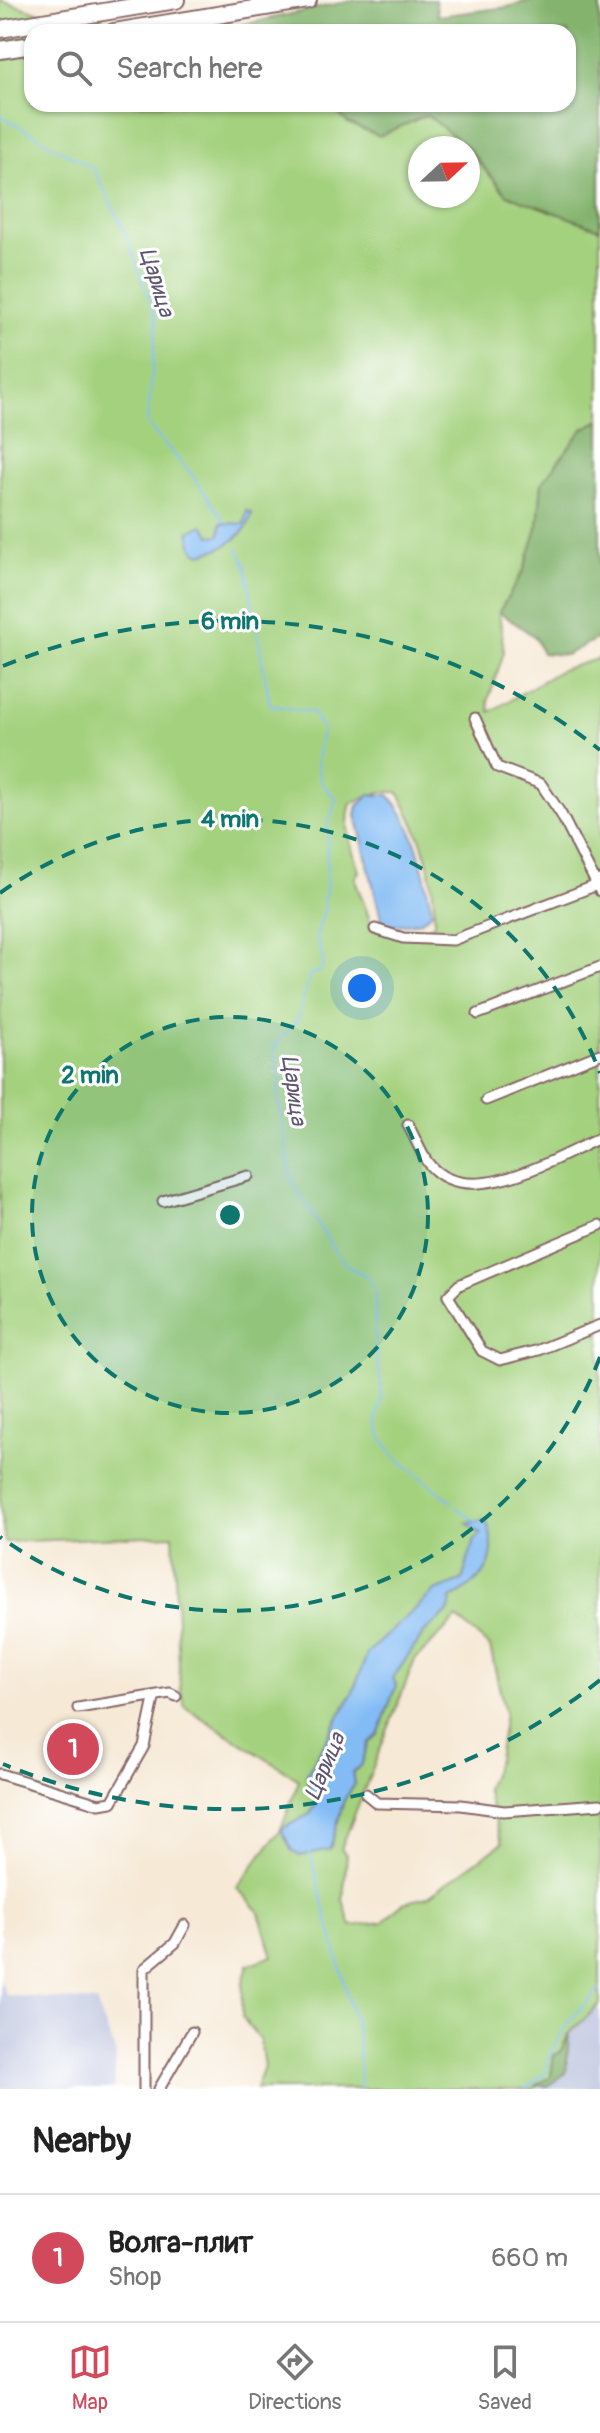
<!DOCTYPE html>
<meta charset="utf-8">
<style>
:root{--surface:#fff;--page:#f6f6f6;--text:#222;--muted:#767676;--line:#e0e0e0;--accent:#d1495b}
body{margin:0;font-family:Pangolin,sans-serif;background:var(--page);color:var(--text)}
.compass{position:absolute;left:408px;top:136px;width:72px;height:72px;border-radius:50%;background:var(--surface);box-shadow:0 2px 6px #0004;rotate:68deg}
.you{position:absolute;left:362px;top:988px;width:28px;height:28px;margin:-20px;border:6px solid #fff;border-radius:50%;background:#1a73e8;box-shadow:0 0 0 12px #1a73e833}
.badge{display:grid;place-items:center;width:52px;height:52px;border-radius:50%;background:var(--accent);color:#fff;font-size:26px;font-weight:700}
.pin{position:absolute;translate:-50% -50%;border:4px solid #fff;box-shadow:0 2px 8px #0006}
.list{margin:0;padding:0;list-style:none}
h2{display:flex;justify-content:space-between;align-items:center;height:104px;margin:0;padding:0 32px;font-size:34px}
h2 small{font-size:26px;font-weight:400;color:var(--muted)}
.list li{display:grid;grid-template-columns:52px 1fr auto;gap:24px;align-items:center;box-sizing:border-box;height:128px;padding:0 32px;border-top:2px solid var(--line)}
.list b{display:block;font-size:30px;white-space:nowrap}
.list p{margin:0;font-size:26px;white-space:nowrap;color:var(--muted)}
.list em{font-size:26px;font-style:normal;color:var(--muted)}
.icon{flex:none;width:44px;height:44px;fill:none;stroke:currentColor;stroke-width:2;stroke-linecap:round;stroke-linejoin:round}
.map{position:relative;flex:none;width:600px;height:2089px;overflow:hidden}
.search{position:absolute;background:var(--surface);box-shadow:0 2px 6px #0004;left:24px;right:24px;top:24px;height:88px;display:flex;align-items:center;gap:20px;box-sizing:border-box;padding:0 28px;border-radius:24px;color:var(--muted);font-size:30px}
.sheet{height:232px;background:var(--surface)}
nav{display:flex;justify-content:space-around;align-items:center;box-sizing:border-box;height:112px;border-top:2px solid var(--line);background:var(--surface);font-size:22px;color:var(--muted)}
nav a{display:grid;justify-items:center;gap:4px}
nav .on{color:var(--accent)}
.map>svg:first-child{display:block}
.industrial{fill:#bcc3de}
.green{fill:#a4d17e;stroke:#777854;stroke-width:2;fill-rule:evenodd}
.forest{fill:#83b36d;stroke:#66694c;stroke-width:2}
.water{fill:#83bcf4;stroke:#666e90;stroke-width:2}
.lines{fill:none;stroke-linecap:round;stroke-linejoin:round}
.stream{stroke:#83bcf4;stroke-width:2}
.minor-casing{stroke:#866666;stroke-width:13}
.trunk-casing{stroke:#866666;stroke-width:20}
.minor{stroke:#fff;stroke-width:9}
.trunk{stroke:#fff;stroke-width:16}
.ring{fill:none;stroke:#0f766e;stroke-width:4;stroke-dasharray:14 10}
.labels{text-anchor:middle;stroke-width:6;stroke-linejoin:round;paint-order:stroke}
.water-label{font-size:22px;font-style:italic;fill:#5e5671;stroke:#fff}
.centre{fill:#0f766e;stroke:#fff;stroke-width:4}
.ring-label{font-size:24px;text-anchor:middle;font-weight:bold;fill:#0f766e;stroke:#fff;stroke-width:6;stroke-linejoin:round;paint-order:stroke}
</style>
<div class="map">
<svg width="600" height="2089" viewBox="0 0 600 2089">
<rect width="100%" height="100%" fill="#fff"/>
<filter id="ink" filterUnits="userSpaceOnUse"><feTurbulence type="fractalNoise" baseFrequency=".0125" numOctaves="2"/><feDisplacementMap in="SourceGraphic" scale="16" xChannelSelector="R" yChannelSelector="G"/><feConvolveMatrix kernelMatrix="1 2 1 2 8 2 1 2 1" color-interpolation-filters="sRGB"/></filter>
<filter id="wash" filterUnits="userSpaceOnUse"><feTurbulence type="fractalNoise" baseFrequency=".006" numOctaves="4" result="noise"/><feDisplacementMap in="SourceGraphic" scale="32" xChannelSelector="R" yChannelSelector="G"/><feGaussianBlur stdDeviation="1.8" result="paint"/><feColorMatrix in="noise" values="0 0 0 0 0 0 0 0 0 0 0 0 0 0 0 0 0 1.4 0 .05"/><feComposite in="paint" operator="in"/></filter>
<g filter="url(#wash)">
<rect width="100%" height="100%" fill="#f6e9d5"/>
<path class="industrial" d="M 0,1979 L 6,1995 L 96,2002 L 116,2054 L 114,2089 L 0,2089 Z
M 600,2004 L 600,2089 L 537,2089 L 537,2085 L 547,2086 L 566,2073 L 569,2034 Z"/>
<path class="green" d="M 0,0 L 100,32 L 32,32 L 32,104 L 328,104 L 348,123 L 379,136 L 427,115 L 452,133 L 465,148 L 420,148 L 420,196 L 468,196 L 468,151 L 507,195 L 600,229 L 600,420 L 583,429 L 542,483 L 538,525 L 524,570 L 499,612 L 504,652 L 488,701 L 490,712 L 561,670 L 600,658 L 600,2004 L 569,2034 L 560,2052 L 554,2056 L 551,2076 L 534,2089 L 256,2089 L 264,2067 L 260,2040 L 242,2017 L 243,1983 L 248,1965 L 273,1956 L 258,1910 L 237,1888 L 281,1829 L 299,1780 L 185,1707 L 180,1687 L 173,1535 L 5,1542 L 0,1507 ZM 380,792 L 398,792 C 422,834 436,875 434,924 L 420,934 L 371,930 C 371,913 358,895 355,877 L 359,872 C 352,847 343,829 351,803 ZM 486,1521 L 489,1538 L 451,1599 L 448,1611 L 424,1633 L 393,1678 L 396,1685 L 378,1735 L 369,1742 L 361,1766 L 353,1773 L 355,1784 L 344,1800 L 330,1849 L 292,1851 L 282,1829 L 311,1814 L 317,1803 L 306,1776 L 352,1694 L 368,1652 L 435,1591 L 462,1581 L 474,1541 L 481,1534 L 477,1527 L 468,1523 ZM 457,1618 L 490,1647 L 505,1713 L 498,1759 L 486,1789 L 502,1843 L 427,1897 L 403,1903 L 383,1922 L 351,1926 L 343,1900 L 347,1855 L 341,1849 L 415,1660 Z"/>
<path class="forest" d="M 354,0 L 435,0 L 438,16 L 508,7 L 530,0 L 600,0 L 600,229 L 507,195 L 468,148 L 427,115 L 379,136 L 348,123 L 328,104 L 568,104 L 568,32 L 243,32 L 241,25 Z
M 600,420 L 600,637 L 566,655 L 542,653 L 535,637 L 499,612 L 524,570 L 538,525 L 542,483 L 583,429 Z
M 569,2034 L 566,2073 L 547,2086 L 537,2085 L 551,2076 L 554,2055 L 561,2052 Z"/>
<path class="water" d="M 247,511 L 252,513 C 248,536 222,550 200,554 L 193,548 L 189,532 L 203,525 L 211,536 L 220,535 L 221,523 L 244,524 Z
M 370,795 L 389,795 C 418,828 423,871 432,912 L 420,922 L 388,926 L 381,918 L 356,815 L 358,806 Z
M 486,1520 C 502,1562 485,1579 451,1599 L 449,1611 L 424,1633 L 393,1678 L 396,1685 L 378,1735 L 369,1742 L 361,1766 L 353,1772 L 355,1784 L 344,1800 L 330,1849 L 300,1856 L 292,1851 L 281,1829 L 310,1814 L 317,1803 L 306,1776 L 352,1694 L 368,1652 L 435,1591 L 462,1581 L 474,1541 L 481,1534 L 467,1523 Z"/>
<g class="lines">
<path class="stream" d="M 0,115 L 94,169 L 127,236 L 157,321 L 147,424 L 192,475 L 225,522
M 238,549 L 246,566 L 270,705 L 312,712 L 323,729 C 316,756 311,782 337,798 L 328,824 L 326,891 L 323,902 L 325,907 L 316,937 L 324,962 L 321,971 L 310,974 L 297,1021 L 273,1047 L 280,1073 L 278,1095 L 290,1173 L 293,1183 L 334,1250 L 346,1265 L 368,1277 L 375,1290 L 375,1345 L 382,1395 L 377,1421 L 381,1436 L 392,1454 L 452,1502
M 456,1507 L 477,1522
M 310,1853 L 358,2035 L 360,2089
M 525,2089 L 546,2073 C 549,2043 578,2010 600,1989"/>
</g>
</g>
<g filter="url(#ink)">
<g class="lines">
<defs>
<path id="minor" d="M 475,718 L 497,767 L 541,784 L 561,814 L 600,891
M 375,929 L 403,938 L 453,940 L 592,887 L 600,880
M 478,1014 L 600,967
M 486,1100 L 600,1054
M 408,1125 C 415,1137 420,1152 428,1163 C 467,1213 557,1157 600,1138
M 163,1201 L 248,1176
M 600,1225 L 459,1285 L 448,1296 L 482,1351 L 500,1360 L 539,1350 L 600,1325
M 78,1708 L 170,1693 L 176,1696
M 0,1774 L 99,1804 L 112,1802 L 144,1746 L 154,1699
M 366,1794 L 377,1803 L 461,1805 L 504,1811 L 600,1804
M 144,2089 L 144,1969 L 175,1943 L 185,1925
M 159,2089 L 192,2032"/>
<path id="trunk" d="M 0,29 L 176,0
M 114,32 L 308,0
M 0,50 L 32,45"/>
</defs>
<use href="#minor" class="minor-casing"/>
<use href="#trunk" class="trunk-casing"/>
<use href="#minor" class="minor"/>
<use href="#trunk" class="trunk"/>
</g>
</g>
<circle cx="230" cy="1215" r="198" fill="#0f766e" fill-opacity=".12"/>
<g class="ring">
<circle cx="230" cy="1215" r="198"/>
<path d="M600 1357A396 396 0 0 1 0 1537M0 893A396 396 0 0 1 600 1073"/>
<path d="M600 1680A594 594 0 0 1 3 1764M3 666A594 594 0 0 1 600 750"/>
</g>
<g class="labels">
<g class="water-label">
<text transform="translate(158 282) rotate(73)" y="8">Царица</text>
<text transform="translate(295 1090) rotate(82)" y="8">Царица</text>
<text transform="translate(324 1766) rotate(-67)" y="8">Царица</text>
</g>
</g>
<circle cx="230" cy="1215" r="12" class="centre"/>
<g class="ring-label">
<text x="230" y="629">6 min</text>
<text x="230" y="827">4 min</text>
<text x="90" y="1083">2 min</text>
</g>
</svg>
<svg class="compass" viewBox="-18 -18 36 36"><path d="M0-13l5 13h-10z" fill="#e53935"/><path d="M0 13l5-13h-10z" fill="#767676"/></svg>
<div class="you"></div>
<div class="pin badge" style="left:73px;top:1749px">1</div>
<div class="search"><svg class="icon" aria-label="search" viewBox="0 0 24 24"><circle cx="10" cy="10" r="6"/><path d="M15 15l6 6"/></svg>Search here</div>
</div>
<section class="sheet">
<h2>Nearby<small></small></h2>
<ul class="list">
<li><span class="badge">1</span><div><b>Волга-плит</b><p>Shop</p></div><em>660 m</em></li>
</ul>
</section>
<nav>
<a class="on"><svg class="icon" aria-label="map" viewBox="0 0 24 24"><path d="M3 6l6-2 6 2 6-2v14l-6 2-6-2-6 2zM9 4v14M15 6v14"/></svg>Map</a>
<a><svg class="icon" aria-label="directions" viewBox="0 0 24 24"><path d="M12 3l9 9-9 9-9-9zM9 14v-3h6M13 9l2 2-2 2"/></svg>Directions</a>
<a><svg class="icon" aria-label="saved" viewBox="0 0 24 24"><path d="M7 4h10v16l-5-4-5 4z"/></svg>Saved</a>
</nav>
